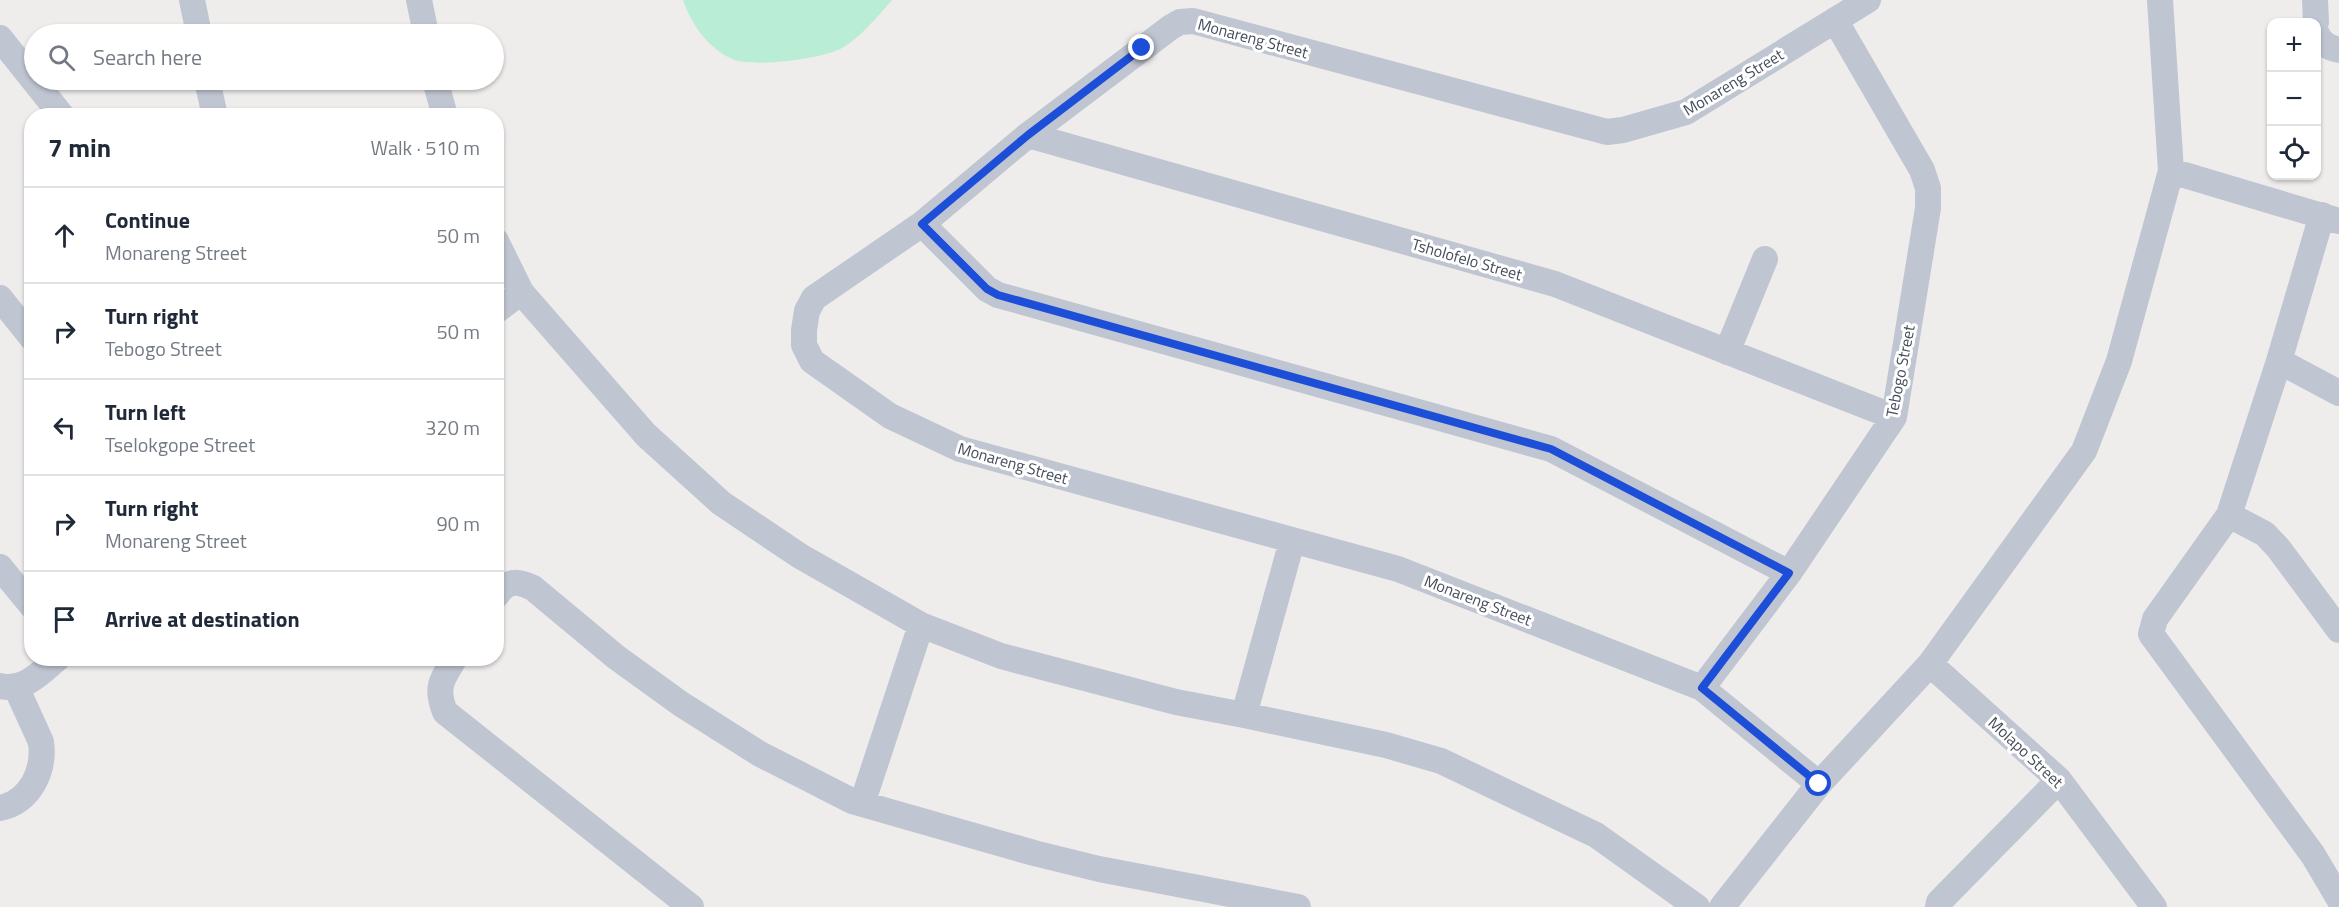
<!DOCTYPE html>
<meta charset="utf-8">
<style>
:root{--surface:#fff;--page:#f2f2f3;--text:#1f2937;--muted:#747a83;--line:#e0e1e3}
body{margin:0;font-family:"Titillium Web",sans-serif;background:var(--page);color:var(--text)}
.controls{position:absolute;right:18px;top:18px;display:grid;overflow:hidden;border-radius:12px;box-shadow:0 2px 4px #0004}
.controls button{width:54px;height:54px;display:grid;place-items:center;padding:0;border:0;border-bottom:2px solid var(--line);background:var(--surface);color:var(--text);font:30px sans-serif}
.stop{position:absolute;width:18px;height:18px;margin:-14px;border:4px solid #1d4ed8;border-radius:50%;background:#fff}
.stop.end{background:#1d4ed8;border-color:#fff;box-shadow:0 2px 6px #0008}
.list{margin:0;padding:0;list-style:none}
h2{display:flex;justify-content:space-between;align-items:center;height:78px;margin:0;padding:0 24px;font-size:26px}
h2 small{font-size:20px;font-weight:400;color:var(--muted)}
.list li{display:grid;grid-template-columns:39px 1fr auto;gap:18px;align-items:center;box-sizing:border-box;height:96px;padding:0 24px;border-top:2px solid var(--line)}
.list b{display:block;font-size:22px;white-space:nowrap}
.list p{margin:0;font-size:20px;white-space:nowrap;color:var(--muted)}
.list em{font-size:20px;font-style:normal;color:var(--muted)}
.icon{flex:none;width:33px;height:33px;fill:none;stroke:currentColor;stroke-width:2;stroke-linecap:round;stroke-linejoin:round}
.map{position:relative;flex:none;width:2339px;height:907px;overflow:hidden}
.search{position:absolute;background:var(--surface);box-shadow:0 2px 4px #0004;left:24px;top:24px;width:480px;height:66px;display:flex;align-items:center;gap:15px;box-sizing:border-box;padding:0 21px;border-radius:33px;color:var(--muted);font-size:22px}
.panel{position:absolute;background:var(--surface);box-shadow:0 2px 4px #0004;left:24px;top:108px;width:480px;height:558px;border-radius:24px}
.map>svg:first-child{display:block}
.pitch{fill:#baedd6}
.lines{fill:none;stroke-linecap:round;stroke-linejoin:round}
.minor{stroke:#bfc5d1;stroke-width:26}
.route{stroke:#1d4ed8;stroke-width:8}
.labels{text-anchor:middle;stroke-width:6;stroke-linejoin:round;paint-order:stroke}
.street-label{font-size:16px;fill:#454c59;stroke:#fff}
</style>
<div class="map">
<svg width="2339" height="907" viewBox="0 0 2339 907">
<rect width="100%" height="100%" fill="#efecec"/>
<path class="pitch" d="M 683,0 L 892,0 C 877,17 861,37 842,48 C 822,59 753,68 732,59 C 708,48 691,24 683,0 Z"/>
<g class="lines">
<path class="minor" d="M 192,0 L 199,34
M 419,0 L 426,34
M 2315,0 L 2316,22
M 2316,32 C 2321,44 2327,47 2339,50
M 0,38 L 62,116
M 207,80 L 215,116
M 435,80 L 445,116
M 1028,135 L 1555,284 L 1894,417
M 2171,171 L 2339,221
M 2322,215 L 2279,361 L 2229,515 L 2155,619 L 2151,634 L 2313,855 L 2339,899
M 922,224 L 987,289 L 998,295 L 1551,449 L 1789,573
M 496,241 L 521,292 L 646,435 L 721,503 L 800,556 L 921,625 L 1001,656 L 1176,702 L 1244,715 L 1386,745 L 1441,761 L 1596,835 L 1697,907
M 0,298 L 32,338
M 496,311 L 521,292
M 1727,352 L 1765,259
M 2279,361 L 2339,393
M 2229,515 L 2265,534 L 2279,549 L 2339,630
M 0,567 L 32,606
M 496,596 C 507,580 517,580 533,588 L 616,657 L 681,704 L 760,754 L 852,801 L 1034,853 L 1099,869 L 1298,907
M 455,658 C 442,679 435,687 445,712 L 691,907
M 1930,664 L 2059,780 L 2154,907
M 0,686 C 24,692 41,672 58,658
M 1702,688 L 1789,573 L 1894,417 L 1928,208 L 1928,188 L 1922,170 L 1835,20
M 1244,715 L 1292,541
M 1819,784 L 1702,688 L 1398,569 L 960,449 L 890,416 L 812,361 L 804,345 L 804,330 L 807,311 L 814,298 L 922,224 L 1028,135 L 1171,27 L 1180,22 L 1193,21 L 1607,132 L 1623,130 L 1686,112 L 1868,0
M 862,804 L 921,625
M 0,808 C 30,802 45,771 41,742 L 16,687
M 1722,907 L 1819,784 L 1930,664 L 2084,451 L 2119,361 L 2171,171 L 2160,0
M 1938,907 L 1939,902 L 2059,780"/>
</g>
<g class="lines">
<path class="route" d="M 1142,48 L 1028,135 L 922,224 L 987,289 L 998,295 L 1551,449 L 1789,573 L 1702,688 L 1819,784"/>
</g>
<g class="labels">
<g class="street-label">
<text transform="translate(1253 38) rotate(15)" y="6">Monareng Street</text>
<text transform="translate(1733 82) rotate(-31)" y="6">Monareng Street</text>
<text transform="translate(1467 259) rotate(16)" y="6">Tsholofelo Street</text>
<text transform="translate(1900 371) rotate(-79)" y="6">Tebogo Street</text>
<text transform="translate(1013 463) rotate(16)" y="6">Monareng Street</text>
<text transform="translate(1478 600) rotate(21)" y="6">Monareng Street</text>
<text transform="translate(2026 752) rotate(43)" y="6">Molapo Street</text>
</g>
</g>
</svg>
<div class="controls">
<button>+</button>
<button>−</button>
<button><svg class="icon" aria-label="locate" viewBox="0 0 24 24"><circle cx="12" cy="12" r="6"/><path d="M12 2v4M12 18v4M2 12h4M18 12h4"/></svg></button>
</div>
<div class="stop" style="left:1819px;top:784px"></div>
<div class="stop end" style="left:1142px;top:48px"></div>
<div class="search"><svg class="icon" aria-label="search" viewBox="0 0 24 24"><circle cx="10" cy="10" r="6"/><path d="M15 15l6 6"/></svg>Search here</div>
<section class="panel">
<h2>7 min<small>Walk · 510 m</small></h2>
<ul class="list">
<li><svg class="icon" aria-label="ahead" viewBox="0 0 24 24"><path d="M12 20V5M6 11l6-6 6 6"/></svg><div><b>Continue</b><p>Monareng Street</p></div><em>50 m</em></li>
<li><svg class="icon" aria-label="right" viewBox="0 0 24 24"><path d="M7 20v-9h11M14 6l5 5-5 5"/></svg><div><b>Turn right</b><p>Tebogo Street</p></div><em>50 m</em></li>
<li><svg class="icon" aria-label="left" viewBox="0 0 24 24"><path d="M17 20v-9H6M10 6l-5 5 5 5"/></svg><div><b>Turn left</b><p>Tselokgope Street</p></div><em>320 m</em></li>
<li><svg class="icon" aria-label="right" viewBox="0 0 24 24"><path d="M7 20v-9h11M14 6l5 5-5 5"/></svg><div><b>Turn right</b><p>Monareng Street</p></div><em>90 m</em></li>
<li><svg class="icon" aria-label="arrive" viewBox="0 0 24 24"><path d="M6 21V4h12l-3 4 3 4H6"/></svg><div><b>Arrive at destination</b></div></li>
</ul>
</section>
</div>
